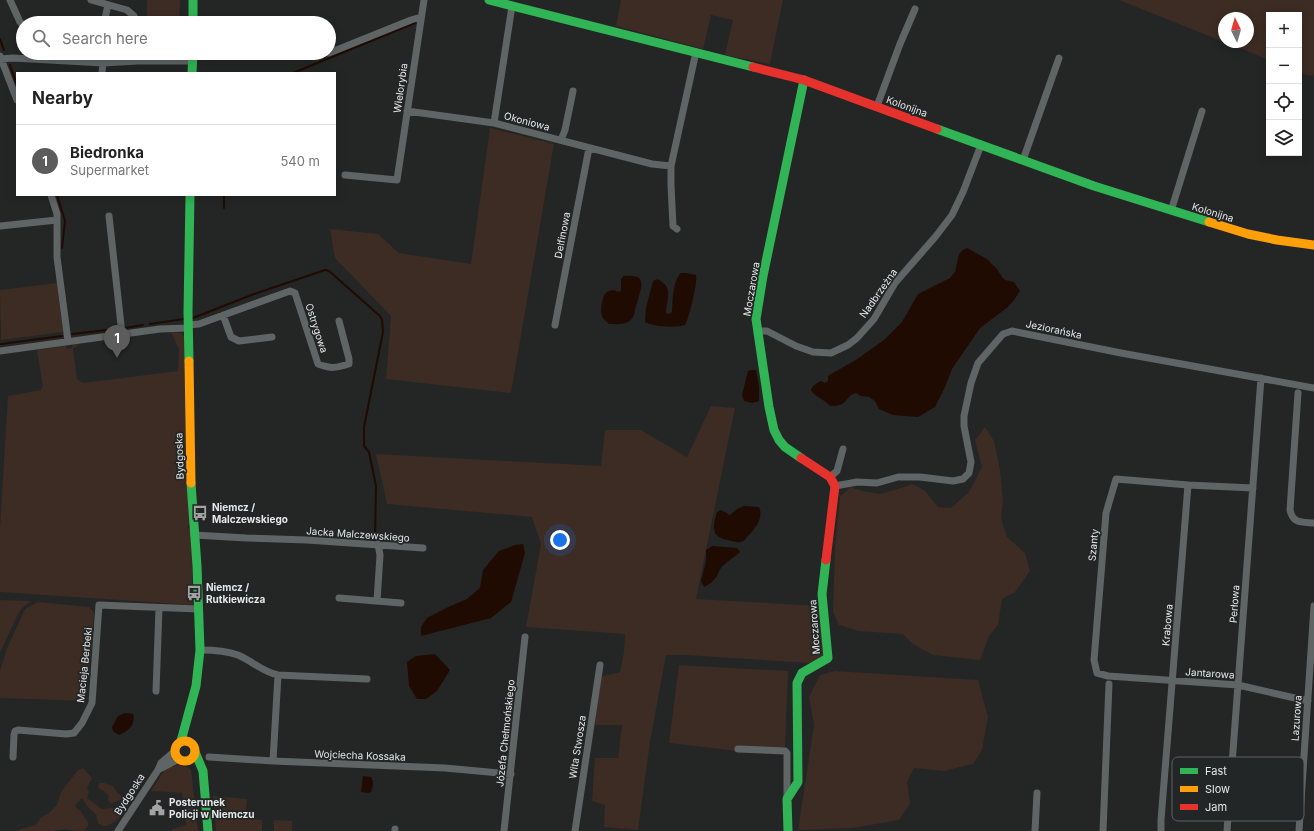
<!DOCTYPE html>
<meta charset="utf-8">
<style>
:root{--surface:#fff;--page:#f6f6f6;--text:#222;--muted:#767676;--line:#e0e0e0;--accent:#5c5c5c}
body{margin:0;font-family:Inter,sans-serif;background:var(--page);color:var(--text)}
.controls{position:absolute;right:12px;top:12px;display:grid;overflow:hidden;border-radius:0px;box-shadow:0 2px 10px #0003}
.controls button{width:36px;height:36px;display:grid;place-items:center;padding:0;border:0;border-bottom:1px solid var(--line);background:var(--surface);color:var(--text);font:20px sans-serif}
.compass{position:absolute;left:1218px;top:12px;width:36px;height:36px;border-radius:50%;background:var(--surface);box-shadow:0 2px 10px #0003;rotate:355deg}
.you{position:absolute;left:560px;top:540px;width:14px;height:14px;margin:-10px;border:3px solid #fff;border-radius:50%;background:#1a73e8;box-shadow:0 0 0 6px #1a73e833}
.badge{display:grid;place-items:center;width:26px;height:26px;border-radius:50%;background:var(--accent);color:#fff;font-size:13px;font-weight:700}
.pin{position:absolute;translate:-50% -33px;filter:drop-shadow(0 1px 2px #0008)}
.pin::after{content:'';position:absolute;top:21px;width:14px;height:12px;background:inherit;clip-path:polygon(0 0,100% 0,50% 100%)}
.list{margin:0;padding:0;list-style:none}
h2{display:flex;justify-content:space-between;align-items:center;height:52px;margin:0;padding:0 16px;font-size:17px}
h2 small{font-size:13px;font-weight:400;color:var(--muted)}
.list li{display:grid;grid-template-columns:26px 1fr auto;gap:12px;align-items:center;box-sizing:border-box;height:72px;padding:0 16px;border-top:1px solid var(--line)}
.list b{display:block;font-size:15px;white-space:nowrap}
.list p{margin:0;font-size:13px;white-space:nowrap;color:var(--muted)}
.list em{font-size:13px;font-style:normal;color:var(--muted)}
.icon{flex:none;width:22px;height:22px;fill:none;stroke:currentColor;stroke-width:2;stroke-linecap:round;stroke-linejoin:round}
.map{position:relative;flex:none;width:1314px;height:831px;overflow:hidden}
.search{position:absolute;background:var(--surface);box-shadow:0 2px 10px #0003;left:16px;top:16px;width:320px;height:44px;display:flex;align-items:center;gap:10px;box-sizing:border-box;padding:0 14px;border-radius:22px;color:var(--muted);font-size:15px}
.panel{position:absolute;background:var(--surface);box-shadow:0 2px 10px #0003;left:16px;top:72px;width:320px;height:124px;border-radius:0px}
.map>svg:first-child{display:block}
.green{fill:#3c2c23}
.water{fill:#200b03}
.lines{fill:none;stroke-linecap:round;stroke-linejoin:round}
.stream{stroke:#200b03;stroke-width:2}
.street{stroke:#5f6465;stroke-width:7}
.fast{stroke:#30b455;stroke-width:9}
.slow{stroke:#ff9f0a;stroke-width:9}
.jam{stroke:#e5322d;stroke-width:9}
.labels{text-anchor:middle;stroke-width:3.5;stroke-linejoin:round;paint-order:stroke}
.street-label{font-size:10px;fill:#e6e8e8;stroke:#232626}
.poi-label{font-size:10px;font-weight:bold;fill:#e6e8e8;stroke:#232626;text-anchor:start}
.key{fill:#232626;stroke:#5e6060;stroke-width:1}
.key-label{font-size:11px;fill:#e6e8e8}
</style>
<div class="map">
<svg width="1314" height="831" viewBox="0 0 1314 831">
<rect width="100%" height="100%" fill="#242525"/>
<path class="green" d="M 147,0 L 180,0 L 179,23 L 147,23 Z
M 621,0 L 783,0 L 770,64 L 725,55 L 733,20 L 711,15 L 703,49 L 616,26 Z
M 1119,0 L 1314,0 L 1314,75 L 1311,76 L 1299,72 L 1299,15 L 1269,15 L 1269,60 L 1225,42 L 1248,42 L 1248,18 L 1224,18 L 1224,42 Z
M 490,128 L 554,144 L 511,393 L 386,379 L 391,316 L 335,258 L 330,229 L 378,234 L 399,253 L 471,264 Z
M 57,283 L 63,332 L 1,340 L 0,290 Z
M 171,332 L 181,333 L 184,336 L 191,525 L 188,525 L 188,528 L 191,529 L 193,605 L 0,592 L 0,528 L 8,396 L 41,390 L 41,388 L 43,387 L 37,350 L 66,346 L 67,349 L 72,348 L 72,345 L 80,344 L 73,349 L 77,379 L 83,383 L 178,371 L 179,349 Z
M 711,406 L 735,408 L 696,599 L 820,606 L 823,656 L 810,663 L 685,655 L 666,655 L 650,742 L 638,830 L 604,827 L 605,805 L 592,801 L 595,758 L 618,758 L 622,725 L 595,725 L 600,677 L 620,672 L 624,652 L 625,634 L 526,627 L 541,544 L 532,517 L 387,504 L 376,454 L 601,466 L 605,430 L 641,430 L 687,457 Z
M 985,427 L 994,441 L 1000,469 L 1003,501 L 1001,518 L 1007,537 L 1025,553 L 1030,571 L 1015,592 L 1002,599 L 998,625 L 989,636 L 980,660 L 933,655 L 913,644 L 903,634 L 858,631 L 839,625 L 833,612 L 835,549 L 840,497 L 850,487 L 862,491 L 881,494 L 913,484 L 925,491 L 938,507 L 951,508 L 969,492 L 982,467 L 975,440 Z
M 0,600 L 31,601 L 22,608 L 18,614 L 0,653 Z
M 38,602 L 89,607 L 94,612 L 92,648 L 84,701 L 0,698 L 0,671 L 7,648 L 25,609 Z
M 679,665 L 788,671 L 785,748 L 737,746 L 737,751 L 669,743 Z
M 835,671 L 978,680 L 988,717 L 982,750 L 973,764 L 943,771 L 914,768 L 907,782 L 910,804 L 899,820 L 853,828 L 798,830 L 814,725 L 809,697 L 820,675 Z
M 178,765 L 187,767 L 191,770 L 198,831 L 172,831 L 172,829 L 186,825 L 182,793 L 151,791 L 166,768 Z
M 83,768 L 92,778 L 87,788 L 89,792 L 87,798 L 102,809 C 113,808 115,806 123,814 C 118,819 107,831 99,824 C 97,822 97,818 96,815 C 93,811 89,809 87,806 C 85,804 84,800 82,798 L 77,803 L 75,807 L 80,810 L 89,824 L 86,829 L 82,831 L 64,829 L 52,831 L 19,831 L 20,829 L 36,825 L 41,817 L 48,814 L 57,805 L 61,792 L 78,770 Z
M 99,783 L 104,783 L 113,786 L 116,791 L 123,797 L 122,799 L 111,804 L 108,800 L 109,796 L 104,791 L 100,789 L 98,787 Z
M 213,796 L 247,799 L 245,818 L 262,820 L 262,831 L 216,831 Z
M 274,820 L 292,821 L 292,831 L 274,831 Z"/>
<path class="water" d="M 967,248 L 987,259 L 997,269 L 1002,277 L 1005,280 L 1014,282 L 1020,291 L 1014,300 L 1008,307 L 980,328 L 952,369 L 945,387 L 935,407 L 918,417 L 893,415 L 879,409 L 875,401 L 869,397 L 861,396 L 856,393 C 844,396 849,407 830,406 C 824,399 815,397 811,390 C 813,385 817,383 821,381 L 825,383 L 828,381 L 828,376 L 831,374 L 856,360 L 884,340 L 902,322 L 918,294 L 950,278 L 955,272 L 959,254 L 963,250 Z
M 681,273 L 686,273 L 696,275 C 698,282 689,319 685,325 C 675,328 654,327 645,322 L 646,308 L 653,281 C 657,279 659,279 662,282 C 673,289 666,302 666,313 L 669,314 L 672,312 C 673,301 672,282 681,273 Z
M 624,276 C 649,274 641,287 637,303 C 634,310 636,318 628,322 C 622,325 615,324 609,324 C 606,321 604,320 602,316 C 600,311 602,299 605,294 C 607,291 611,290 614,290 L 618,292 L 621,291 L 621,279 Z
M 752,370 L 756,370 L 759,387 L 759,401 L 752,403 L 744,401 L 742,395 L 748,371 Z
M 744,506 L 759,507 C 764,518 755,529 748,536 C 745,539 744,542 740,542 C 737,543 732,541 728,540 C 710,537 713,526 717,512 L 721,510 L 730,515 L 737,509 Z
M 523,544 L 525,553 L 511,602 L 491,618 L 421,636 L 421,627 L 427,618 L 446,608 L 467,599 L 480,588 L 483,570 L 499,551 L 515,545 Z
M 712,546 L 737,548 L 740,552 C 735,557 730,559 725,564 C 721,567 719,570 718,574 C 715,580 710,584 704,587 L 701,581 L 706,561 L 706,550 Z
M 435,654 L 450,670 L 437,691 L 426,699 L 417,699 L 409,686 L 407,662 L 416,656 Z
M 125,713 L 133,714 C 136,725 128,731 119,735 L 113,731 L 112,727 L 118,716 Z
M 363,776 L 371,777 C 374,781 373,787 371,792 L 368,793 L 361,792 Z"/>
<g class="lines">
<path class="stream" d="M 0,39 L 4,50
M 10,65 L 17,85
M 293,73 L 415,23
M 57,195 L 65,221 L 62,248
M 224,208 L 224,195
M 193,318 L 254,294 L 325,270 L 329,271 L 380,316 L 382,320 L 383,332 L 364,427 L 364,446 L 369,452 L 376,486 L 375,541
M 150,324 L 184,319
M 125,328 L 143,325
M 72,334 L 116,329
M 1,344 L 62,336"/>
<path class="street" d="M 10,0 L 20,22 L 23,25
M 91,0 L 127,10 L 134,16 L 136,23
M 512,6 L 494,123 L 652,164 L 671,166 L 696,52
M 104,23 L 108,5
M 329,53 L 411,20 L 421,17
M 0,56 L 17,100
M 0,59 L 13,58 L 103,63 L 138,61 L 193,61
M 102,73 L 103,63
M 877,106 L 900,44 L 915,9
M 407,111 L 494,123
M 561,140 L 565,130 L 573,91
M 1023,160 L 1059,58
M 671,166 L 671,185 L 673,226 L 677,229
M 345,175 L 397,180 L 424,0
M 51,195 L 57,214 L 57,257 L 68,341
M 1171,211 L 1202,111
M 109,216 L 122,334
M 0,226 L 57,220
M 223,315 L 231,337 L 239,341 L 272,337
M 188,325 L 199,324 L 290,291 L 295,293 L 318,364 C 331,369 336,368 349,364 L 349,359 L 339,321
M 555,325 L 589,148
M 758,331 L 767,331 L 796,346 L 813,352 L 831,353 L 848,345 L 857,338 L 874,319 L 895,283 L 936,236 L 952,215 L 963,192 L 981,145
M 0,351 L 160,329 L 188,328
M 1298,393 L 1290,510 C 1293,524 1302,522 1314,523
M 830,477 L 837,471 L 843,449
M 1188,485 L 1116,479 L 1106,513 L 1094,660 L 1097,673 L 1108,676 L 1238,685 L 1308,701
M 835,486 L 857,482 L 877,483 L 898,477 L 920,477 L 953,481 L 963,479 L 969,473 L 971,462 L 964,426 L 964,416 L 971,383 L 978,363 L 1003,334 L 1012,331 L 1121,353 L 1314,388
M 194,535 L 246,538 L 307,540 L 423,548
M 339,598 L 401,603
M 377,601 L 380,555 L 378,544
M 200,650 C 212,650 227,651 238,655 C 252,661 263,672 278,675 L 367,679
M 156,691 L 159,608
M 738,749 L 785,751 L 787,753 L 787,799
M 13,757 L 14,735 L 15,731 L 18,730 L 66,734 L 74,733 L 82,723 L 92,703 L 99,605 L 198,609
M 209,757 L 273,761 L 445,768 L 511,774
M 273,761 L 278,675
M 158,770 L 179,759
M 118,831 L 158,770 L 161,763 L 175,751
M 395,831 L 395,829
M 504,831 L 525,637
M 575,831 L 600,665
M 1035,831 L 1037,793
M 1103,831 L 1109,684
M 1161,831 L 1161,820 L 1188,485 L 1253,488
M 1227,831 L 1261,378
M 1299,831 L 1314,606"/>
<path class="fast" d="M 193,0 L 193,23
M 489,0 L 753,67
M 192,73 L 193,53
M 937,129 L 1094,186 L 1209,222
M 189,361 L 188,312 L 190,195
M 801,458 L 785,447 L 779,440 L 774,430 L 769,407 L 756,319 L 763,276 L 804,80
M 181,741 L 196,686 L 200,650 L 197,566 L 191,483
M 195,752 L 203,771 L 208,831
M 788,831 L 787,799 L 798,782 L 797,683 L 802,673 L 828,658 L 822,594 L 826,560"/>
<path class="slow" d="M 1209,222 L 1248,234 L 1277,240 L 1314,245
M 189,361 L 191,483
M175 751a10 10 0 1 1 20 0a10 10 0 1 1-20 0Z"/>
<path class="jam" d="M 753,67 L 804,80 L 937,129
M 801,458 L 830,477 L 835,486 L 826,560"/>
</g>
<defs>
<symbol id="bus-bare" viewBox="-9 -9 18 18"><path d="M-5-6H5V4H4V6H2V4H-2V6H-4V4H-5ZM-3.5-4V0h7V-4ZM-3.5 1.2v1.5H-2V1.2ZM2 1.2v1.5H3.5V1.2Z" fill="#a2a4a4" stroke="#232626" stroke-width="2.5" paint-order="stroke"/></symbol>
<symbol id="civic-bare" viewBox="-9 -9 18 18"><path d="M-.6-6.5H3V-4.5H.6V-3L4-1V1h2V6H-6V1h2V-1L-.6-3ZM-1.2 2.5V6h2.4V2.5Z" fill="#a2a4a4" stroke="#232626" stroke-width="2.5" paint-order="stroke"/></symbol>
</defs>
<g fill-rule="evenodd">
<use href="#bus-bare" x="189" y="502" width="22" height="22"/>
<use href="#bus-bare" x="183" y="582" width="22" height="22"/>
<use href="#civic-bare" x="146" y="797" width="22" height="22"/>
</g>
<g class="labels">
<g class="street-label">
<text transform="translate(400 88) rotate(-82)" y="4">Wielorybia</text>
<text transform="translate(907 106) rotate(20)" y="4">Kolonijna</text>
<text transform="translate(527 121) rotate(15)" y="4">Okoniowa</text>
<text transform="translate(1213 212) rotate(17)" y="4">Kolonijna</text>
<text transform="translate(562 235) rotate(-79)" y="4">Delfinowa</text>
<text transform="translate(751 289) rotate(-80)" y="4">Moczarowa</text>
<text transform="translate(878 293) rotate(-55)" y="4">Nadbrzeżna</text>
<text transform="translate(317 328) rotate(72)" y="4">Ostrygowa</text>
<text transform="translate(1054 329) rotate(12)" y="4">Jeziorańska</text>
<text transform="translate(179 456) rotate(-92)" y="4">Bydgoska</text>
<text transform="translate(358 534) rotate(4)" y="4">Jacka Malczewskiego</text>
<text transform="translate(1093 545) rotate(-85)" y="4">Szanty</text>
<text transform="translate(1234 604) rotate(-86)" y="4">Perłowa</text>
<text transform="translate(1167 625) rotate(-85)" y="4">Krabowa</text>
<text transform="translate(814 627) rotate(-94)" y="4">Moczarowa</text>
<text transform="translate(84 665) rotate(-84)" y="4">Macieja Berbeki</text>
<text transform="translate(1210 673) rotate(4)" y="4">Jantarowa</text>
<text transform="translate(1296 718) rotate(-86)" y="4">Lazurowa</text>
<text transform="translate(505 733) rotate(-84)" y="4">Józefa Chełmońskiego</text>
<text transform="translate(577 747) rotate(-81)" y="4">Wita Stwosza</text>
<text transform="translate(360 755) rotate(2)" y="4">Wojciecha Kossaka</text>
<text transform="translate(129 794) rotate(-57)" y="4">Bydgoska</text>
</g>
<g class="poi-label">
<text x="212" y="511">Niemcz /<tspan x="212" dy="12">Malczewskiego</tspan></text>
<text x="206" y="591">Niemcz /<tspan x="206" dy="12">Rutkiewicza</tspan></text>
<text x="169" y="806">Posterunek<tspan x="169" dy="12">Policji w Niemczu</tspan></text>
</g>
</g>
<rect x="1172" y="757" width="132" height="64" rx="6" class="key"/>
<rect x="1180" y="768" width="18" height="6" fill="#30b455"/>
<rect x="1180" y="786" width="18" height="6" fill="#ff9f0a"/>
<rect x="1180" y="804" width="18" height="6" fill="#e5322d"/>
<g class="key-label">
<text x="1205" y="775">Fast</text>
<text x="1205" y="793">Slow</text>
<text x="1205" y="811">Jam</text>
</g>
</svg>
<div class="controls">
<button>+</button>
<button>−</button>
<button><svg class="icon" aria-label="locate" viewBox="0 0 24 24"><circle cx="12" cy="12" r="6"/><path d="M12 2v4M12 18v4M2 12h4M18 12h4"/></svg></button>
<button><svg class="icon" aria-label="layers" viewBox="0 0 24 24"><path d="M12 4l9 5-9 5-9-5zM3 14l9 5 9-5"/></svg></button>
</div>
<svg class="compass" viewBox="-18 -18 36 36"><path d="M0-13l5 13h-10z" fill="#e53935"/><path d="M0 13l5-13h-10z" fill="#767676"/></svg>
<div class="you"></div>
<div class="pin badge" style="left:117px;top:358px">1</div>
<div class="search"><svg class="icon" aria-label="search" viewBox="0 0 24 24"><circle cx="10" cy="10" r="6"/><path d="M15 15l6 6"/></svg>Search here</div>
<section class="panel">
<h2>Nearby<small></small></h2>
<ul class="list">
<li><span class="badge">1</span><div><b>Biedronka</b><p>Supermarket</p></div><em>540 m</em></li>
</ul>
</section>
</div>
